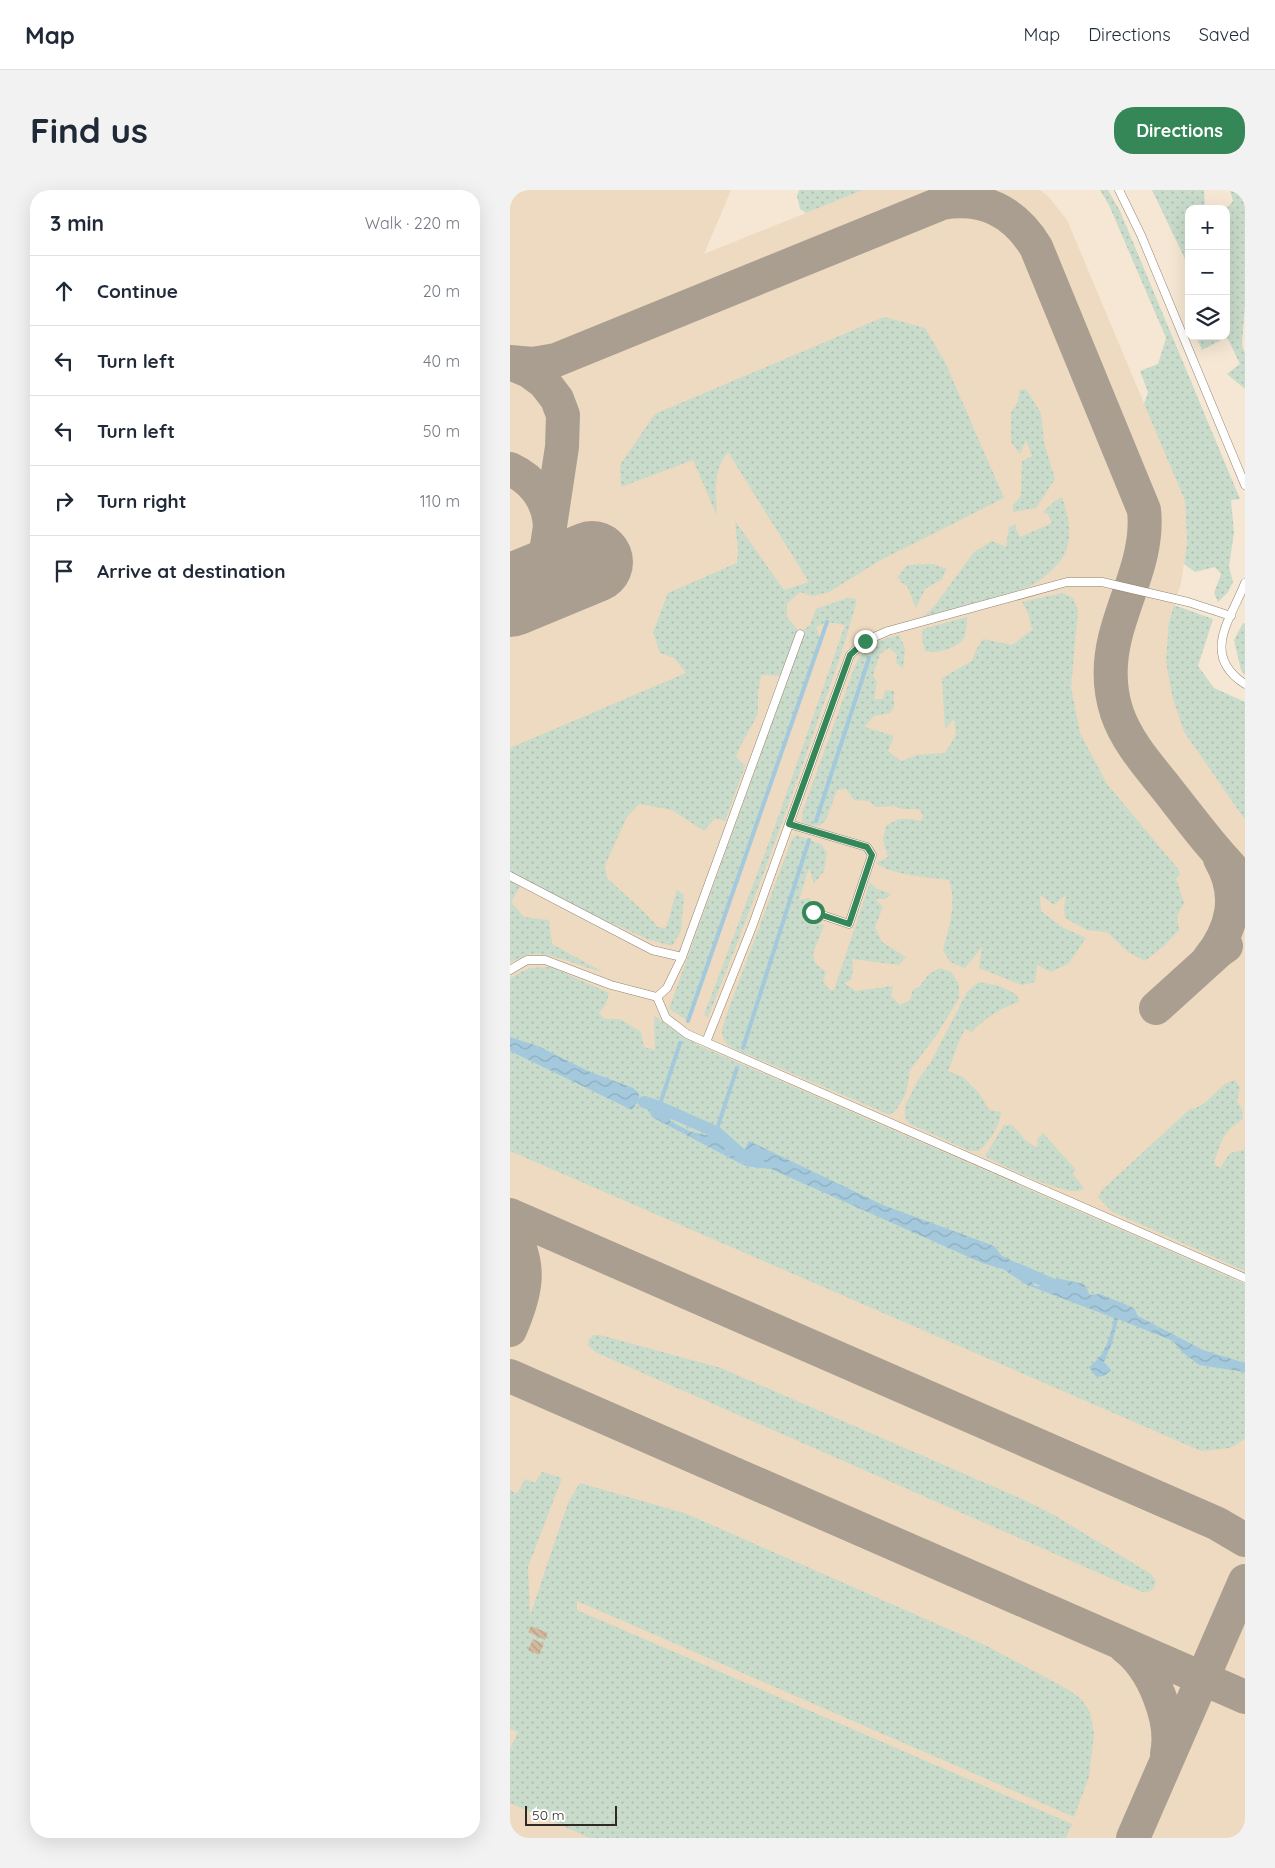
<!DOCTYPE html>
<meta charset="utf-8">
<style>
:root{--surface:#fff;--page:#f2f2f3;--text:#1f2937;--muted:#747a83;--line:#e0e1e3;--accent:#368758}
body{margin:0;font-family:Quicksand,sans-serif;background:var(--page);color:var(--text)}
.controls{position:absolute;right:15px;top:15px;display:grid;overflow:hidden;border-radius:10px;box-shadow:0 5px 20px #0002}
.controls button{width:45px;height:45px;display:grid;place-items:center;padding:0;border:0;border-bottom:1px solid var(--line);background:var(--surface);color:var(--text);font:25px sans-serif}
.scale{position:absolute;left:15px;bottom:12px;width:92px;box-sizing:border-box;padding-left:5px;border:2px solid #2f2a23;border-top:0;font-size:14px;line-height:18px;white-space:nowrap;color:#2f2a23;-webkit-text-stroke:4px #fff;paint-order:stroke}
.stop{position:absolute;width:15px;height:15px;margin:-11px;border:4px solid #368758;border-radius:50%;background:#fff}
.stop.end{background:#368758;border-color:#fff;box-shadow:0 1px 5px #0008}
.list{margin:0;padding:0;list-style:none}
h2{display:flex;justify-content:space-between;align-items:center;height:65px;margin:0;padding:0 20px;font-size:21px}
h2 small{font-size:16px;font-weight:400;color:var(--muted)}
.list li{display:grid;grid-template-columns:32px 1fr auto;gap:15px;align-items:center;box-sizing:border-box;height:70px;padding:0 20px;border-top:1px solid var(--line)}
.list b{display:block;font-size:19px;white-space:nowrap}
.list em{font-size:16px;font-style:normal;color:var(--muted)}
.icon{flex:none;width:28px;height:28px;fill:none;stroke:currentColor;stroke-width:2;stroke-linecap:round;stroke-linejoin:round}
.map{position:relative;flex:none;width:735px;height:1648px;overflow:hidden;border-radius:20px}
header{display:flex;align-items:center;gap:30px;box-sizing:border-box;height:70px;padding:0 25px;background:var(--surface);border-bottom:1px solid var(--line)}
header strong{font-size:24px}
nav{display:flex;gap:28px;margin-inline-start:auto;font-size:18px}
.intro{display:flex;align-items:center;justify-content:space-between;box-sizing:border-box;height:120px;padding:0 30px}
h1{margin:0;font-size:35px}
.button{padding:12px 22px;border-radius:20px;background:var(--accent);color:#fff;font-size:18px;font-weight:700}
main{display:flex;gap:30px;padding:0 30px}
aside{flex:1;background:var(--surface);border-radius:20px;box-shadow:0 5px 20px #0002}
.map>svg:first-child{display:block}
.built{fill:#eddac0}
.grass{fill:url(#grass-dots)}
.water{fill:url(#water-waves)}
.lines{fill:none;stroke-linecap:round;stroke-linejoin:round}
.stream{stroke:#a4c9dd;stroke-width:4}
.canal{stroke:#a4c9dd;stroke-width:12}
.taxiway{stroke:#a99e90;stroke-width:34}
.runway{stroke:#a99e90;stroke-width:82}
.building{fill:url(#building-back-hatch)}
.service-casing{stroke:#928573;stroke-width:9}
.service{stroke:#fff;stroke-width:8}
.route{stroke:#368758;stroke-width:6}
</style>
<header>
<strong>Map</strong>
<nav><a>Map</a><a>Directions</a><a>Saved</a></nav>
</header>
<div class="intro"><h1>Find us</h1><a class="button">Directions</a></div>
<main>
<aside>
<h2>3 min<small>Walk · 220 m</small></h2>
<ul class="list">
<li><svg class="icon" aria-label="ahead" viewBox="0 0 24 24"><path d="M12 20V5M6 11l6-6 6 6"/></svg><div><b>Continue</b></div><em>20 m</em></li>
<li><svg class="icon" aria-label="left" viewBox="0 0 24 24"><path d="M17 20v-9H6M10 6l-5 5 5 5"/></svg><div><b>Turn left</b></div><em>40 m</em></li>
<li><svg class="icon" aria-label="left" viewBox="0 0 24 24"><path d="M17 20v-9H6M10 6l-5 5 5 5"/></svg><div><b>Turn left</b></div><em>50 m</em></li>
<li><svg class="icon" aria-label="right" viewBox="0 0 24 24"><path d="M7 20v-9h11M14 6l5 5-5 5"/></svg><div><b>Turn right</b></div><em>110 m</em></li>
<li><svg class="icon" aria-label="arrive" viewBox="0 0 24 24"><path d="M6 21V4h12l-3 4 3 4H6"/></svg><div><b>Arrive at destination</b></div></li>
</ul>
</aside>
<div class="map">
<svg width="735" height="1648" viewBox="0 0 735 1648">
<defs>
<pattern id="grass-dots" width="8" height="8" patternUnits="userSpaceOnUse" patternTransform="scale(1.25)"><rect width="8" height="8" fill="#c9dbca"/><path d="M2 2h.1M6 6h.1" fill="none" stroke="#adbcad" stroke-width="1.8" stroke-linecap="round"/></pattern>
<pattern id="water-waves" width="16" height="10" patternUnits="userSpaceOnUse" patternTransform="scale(1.25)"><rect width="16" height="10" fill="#a4c9dd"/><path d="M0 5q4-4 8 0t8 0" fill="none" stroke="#8eadbd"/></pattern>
<pattern id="building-back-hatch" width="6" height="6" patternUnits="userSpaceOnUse" patternTransform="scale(1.25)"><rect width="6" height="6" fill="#d3b99d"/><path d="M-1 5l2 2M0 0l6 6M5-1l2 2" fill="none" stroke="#b59f87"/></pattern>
</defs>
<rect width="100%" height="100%" fill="#f5e7d3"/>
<path class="built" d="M 0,0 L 221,0 L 194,64 L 353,0 L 530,0 L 538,6 L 557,30 L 675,311 L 677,353 L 671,393 L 659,432 L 674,542 L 735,630 L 735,1648 L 0,1648 Z"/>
<path class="grass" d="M 289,0 L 353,0 L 296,23 L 290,19 L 287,6 Z
M 590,0 L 598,0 L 610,21 L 730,309 L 721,310 L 724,342 L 719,377 L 723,392 L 718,402 L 708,412 L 704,403 L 711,384 L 705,377 L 685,382 L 674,374 L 677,353 L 675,311 L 634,214 L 638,202 L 630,181 L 648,174 L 656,148 L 599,15 Z
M 642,0 L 694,0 L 695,19 L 679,19 L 679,67 L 676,71 Z
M 720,0 L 735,0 L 735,115 L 732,154 L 735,164 L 735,199 L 717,184 L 730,174 L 717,147 L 692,160 L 686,146 L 716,146 L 716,19 L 723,11 Z
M 374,127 L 415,138 L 435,172 L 494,308 L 369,371 L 319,402 L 302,406 L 290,402 L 277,414 L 277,427 L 290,443 L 300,435 L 306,419 L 337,408 L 347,409 C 336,453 320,496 305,539 C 272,636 236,732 198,827 L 194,825 L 264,639 L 335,435 L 317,432 L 306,437 L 311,450 L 178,831 L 159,819 L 279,486 L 251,485 L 248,503 L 248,524 L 232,553 L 226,567 L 235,576 L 215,631 L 205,628 L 194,641 L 162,620 L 129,614 L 117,627 L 95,675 L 97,688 L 133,721 L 148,737 L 156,738 L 167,700 L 174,705 L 171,741 L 162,756 L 137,749 L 12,693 L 1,712 L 14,727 L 39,730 L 42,754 L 93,782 C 70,777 46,763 22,764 C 16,764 7,770 0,772 L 0,558 L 176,483 L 164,468 L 150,463 L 143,442 L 158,403 L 227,373 L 228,360 L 225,331 L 274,400 L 299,392 L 218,262 C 202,281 206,303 207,326 L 183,270 L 111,297 L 110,275 L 145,224 Z
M 516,199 L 531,223 L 534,253 L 545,289 L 526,318 L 503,322 L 503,315 L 511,306 L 512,271 L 522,266 L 516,250 L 510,264 L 501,252 L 501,223 L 508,211 L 510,200 Z
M 552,307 C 558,325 563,345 555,363 C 549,376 534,388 522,395 C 510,401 495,404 482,408 C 459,414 435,421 412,427 L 423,418 L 464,362 L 482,351 L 496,357 L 499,337 L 506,334 L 506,339 L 510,347 L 542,333 L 538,324 L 533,322 L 545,311 Z
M 423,374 L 437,379 L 431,390 L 415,399 L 406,418 L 397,396 L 391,392 L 388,387 L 397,375 Z
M 552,403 L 563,408 L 568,420 L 561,497 L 570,543 L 597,594 L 669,680 L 670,685 L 666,688 L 674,713 L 667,726 L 669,740 L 655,755 L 635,771 L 618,762 L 597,742 L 577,740 L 555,728 L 554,717 L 556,705 L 544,715 L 530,705 L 531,721 L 552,737 L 576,748 L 559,773 L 541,782 L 527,775 L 525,792 L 512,795 L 469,778 L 472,757 L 455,778 L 440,772 L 433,760 C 439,737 447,714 439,690 C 418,687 383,686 366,673 L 378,667 L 373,650 L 376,636 C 390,627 395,628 411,631 L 413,625 L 409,619 L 392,619 L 384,616 L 366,617 L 359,611 L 344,610 L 336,599 L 327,600 L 316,630 L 309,636 L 298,635 L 292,631 L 293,620 L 345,476 C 356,454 366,451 389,445 L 395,458 L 393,478 L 386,473 L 387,465 L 379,458 L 370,464 L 363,485 L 367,492 L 364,509 L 373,509 L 375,500 L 384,501 L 384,517 L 380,523 L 364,526 L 355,537 L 384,546 L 378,561 L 391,571 L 407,565 L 435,563 L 446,545 L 444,529 L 435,539 L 432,488 L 462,471 L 466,460 L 473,449 L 502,455 L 522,440 L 518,423 L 512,412 Z
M 664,415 L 703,429 L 688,476 L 704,498 L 735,512 L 735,630 L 674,542 L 662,505 L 656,471 L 659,432 Z
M 457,427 C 456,448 456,453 435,460 C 427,462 423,463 415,461 L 412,449 L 413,439 Z
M 733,433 L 735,434 L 735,485 L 731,480 L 724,450 Z
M 287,645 L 312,655 L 317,663 L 314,681 L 304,694 L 299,678 L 289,710 L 300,708 L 302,713 L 298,726 L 300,731 L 314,735 L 303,763 L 305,773 L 316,782 L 313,792 L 320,800 L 324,800 L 360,692 L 367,699 L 381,704 L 375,709 L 365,709 L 373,717 L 365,737 L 372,752 L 396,767 L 389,775 L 342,769 L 343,779 L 341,790 L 334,793 L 346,801 L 383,796 L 381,806 L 390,815 L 400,810 L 403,799 L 408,798 L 419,784 L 430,778 L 441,782 L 449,794 L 449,808 L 426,846 L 400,880 L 396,904 L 387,919 L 380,925 L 220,857 C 210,847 211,842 215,829 L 282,649 Z
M 41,777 L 99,803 L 96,814 L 89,823 L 95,829 L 110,829 L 131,842 L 134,857 L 145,860 L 144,826 L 188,855 L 735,1094 L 735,1249 L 720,1258 L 691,1261 L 0,961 L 0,788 L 19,778 Z
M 469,792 L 490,796 L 507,805 L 509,812 C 490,818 475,828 462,842 L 455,839 C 447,853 444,867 438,881 L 453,887 L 469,903 L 479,920 L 491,922 C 490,937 479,951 469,961 L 460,961 L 402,935 L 395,929 L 395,916 L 408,890 L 421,872 L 457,802 Z
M 725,890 L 730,897 L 727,911 L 732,920 L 733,929 C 713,941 710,953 704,974 L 710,978 L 720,963 L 734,960 L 735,957 L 735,1081 L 601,1021 L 588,1007 L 592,1000 L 680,919 C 698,918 707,894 725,890 Z
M 494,935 L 502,935 L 516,951 L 528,958 L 527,950 L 533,943 L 566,980 L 562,983 L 574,998 C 572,999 570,1001 567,1001 C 553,1004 489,975 475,966 Z
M 84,1145 L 90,1145 L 211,1178 L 512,1309 L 544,1325 L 641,1384 L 646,1391 C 645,1399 640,1403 632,1402 L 85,1162 L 78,1155 L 79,1149 Z
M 32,1282 L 52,1288 L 18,1377 L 20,1426 L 49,1339 L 59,1311 L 70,1293 L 177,1324 L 477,1456 L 559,1500 L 571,1509 L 580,1522 L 584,1544 L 579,1587 L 564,1627 L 67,1411 L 67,1420 L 562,1634 L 556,1648 L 80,1648 L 0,1613 L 0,1559 L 8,1542 L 0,1539 L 0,1300 L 7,1304 L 15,1289 L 25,1293 Z"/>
<path class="water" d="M 0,847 L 28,856 L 78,881 L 123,898 L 129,903 L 129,910 L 158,921 L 162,927 L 160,931 L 181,942 L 201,946 L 206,942 L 216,960 L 232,965 L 239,951 L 373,1015 L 484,1056 L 492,1066 L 522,1080 L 521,1084 L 524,1096 L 539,1096 L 546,1088 L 574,1094 L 580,1105 L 590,1104 L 624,1118 L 628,1126 L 693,1160 L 735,1173 L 735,1182 L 689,1175 L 672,1162 L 663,1151 L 608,1129 L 602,1153 L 594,1172 L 601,1180 L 594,1186 L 586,1187 L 579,1177 C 595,1166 601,1146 604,1128 L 517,1095 L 493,1079 L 472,1073 L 261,979 L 235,976 L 142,927 C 139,920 135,916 127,913 L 122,920 L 0,861 Z"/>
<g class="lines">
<path class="stream" d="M 306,631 L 359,468
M 178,831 L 317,432
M 233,858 L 299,650
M 149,917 L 170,853
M 206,942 L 227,878"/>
<path class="canal" d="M 134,912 L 149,917 L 206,942 L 232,965 L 248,972
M 507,1079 L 555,1100"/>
<path class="taxiway" d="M 0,172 L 23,174 L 46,170 L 432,13 C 473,6 504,21 526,57 L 634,320 C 639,365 615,406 605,448 C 599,473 599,499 607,523 C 617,552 638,575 657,599 C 682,631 706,663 735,692
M 0,279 C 24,290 39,311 40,337
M 0,404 C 16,397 30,386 35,369 L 52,257 L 53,225 L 47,209 L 34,192 L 19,181 L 0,173
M 698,770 C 723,739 731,705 710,669
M 646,818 L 709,761 L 716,756
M 0,1025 L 708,1334 L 735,1350
M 0,1039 C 23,1075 16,1103 0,1140
M 0,1186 L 735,1507
M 615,1457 C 643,1478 664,1530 657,1564
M 623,1648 L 735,1391"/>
<path class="runway" d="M 0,406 L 82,372"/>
</g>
<path class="building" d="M 21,1436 L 38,1443 L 35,1450 L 18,1442 Z
M 23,1449 L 34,1454 L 29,1465 L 18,1460 Z"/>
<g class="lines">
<defs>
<path id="service" d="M 609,0 L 631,45 L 735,295
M 735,393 C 721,429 690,465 735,494
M 279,634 L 357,657 L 362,665 L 339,734 L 303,722
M 0,686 L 142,760 L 172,767
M 0,780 L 17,770 L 35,770 L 101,795 L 147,807 L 156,828 L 177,844 L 735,1088
M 147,807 L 157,798 L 172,767 L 290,444
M 196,852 L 242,737 L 340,465 L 355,451 L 378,441 L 557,392 L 592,392 L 678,412 L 721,426"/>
</defs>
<use href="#service" class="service-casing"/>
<use href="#service" class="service"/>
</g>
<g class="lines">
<path class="route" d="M 303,722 L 339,734 L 362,665 L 357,657 L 279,634 L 340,465 L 355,451"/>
</g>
</svg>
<div class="controls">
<button>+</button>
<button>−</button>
<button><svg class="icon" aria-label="layers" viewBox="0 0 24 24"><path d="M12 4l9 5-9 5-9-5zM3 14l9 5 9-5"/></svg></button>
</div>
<div class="scale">50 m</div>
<div class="stop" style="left:303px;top:722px"></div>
<div class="stop end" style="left:355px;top:451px"></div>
</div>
</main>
